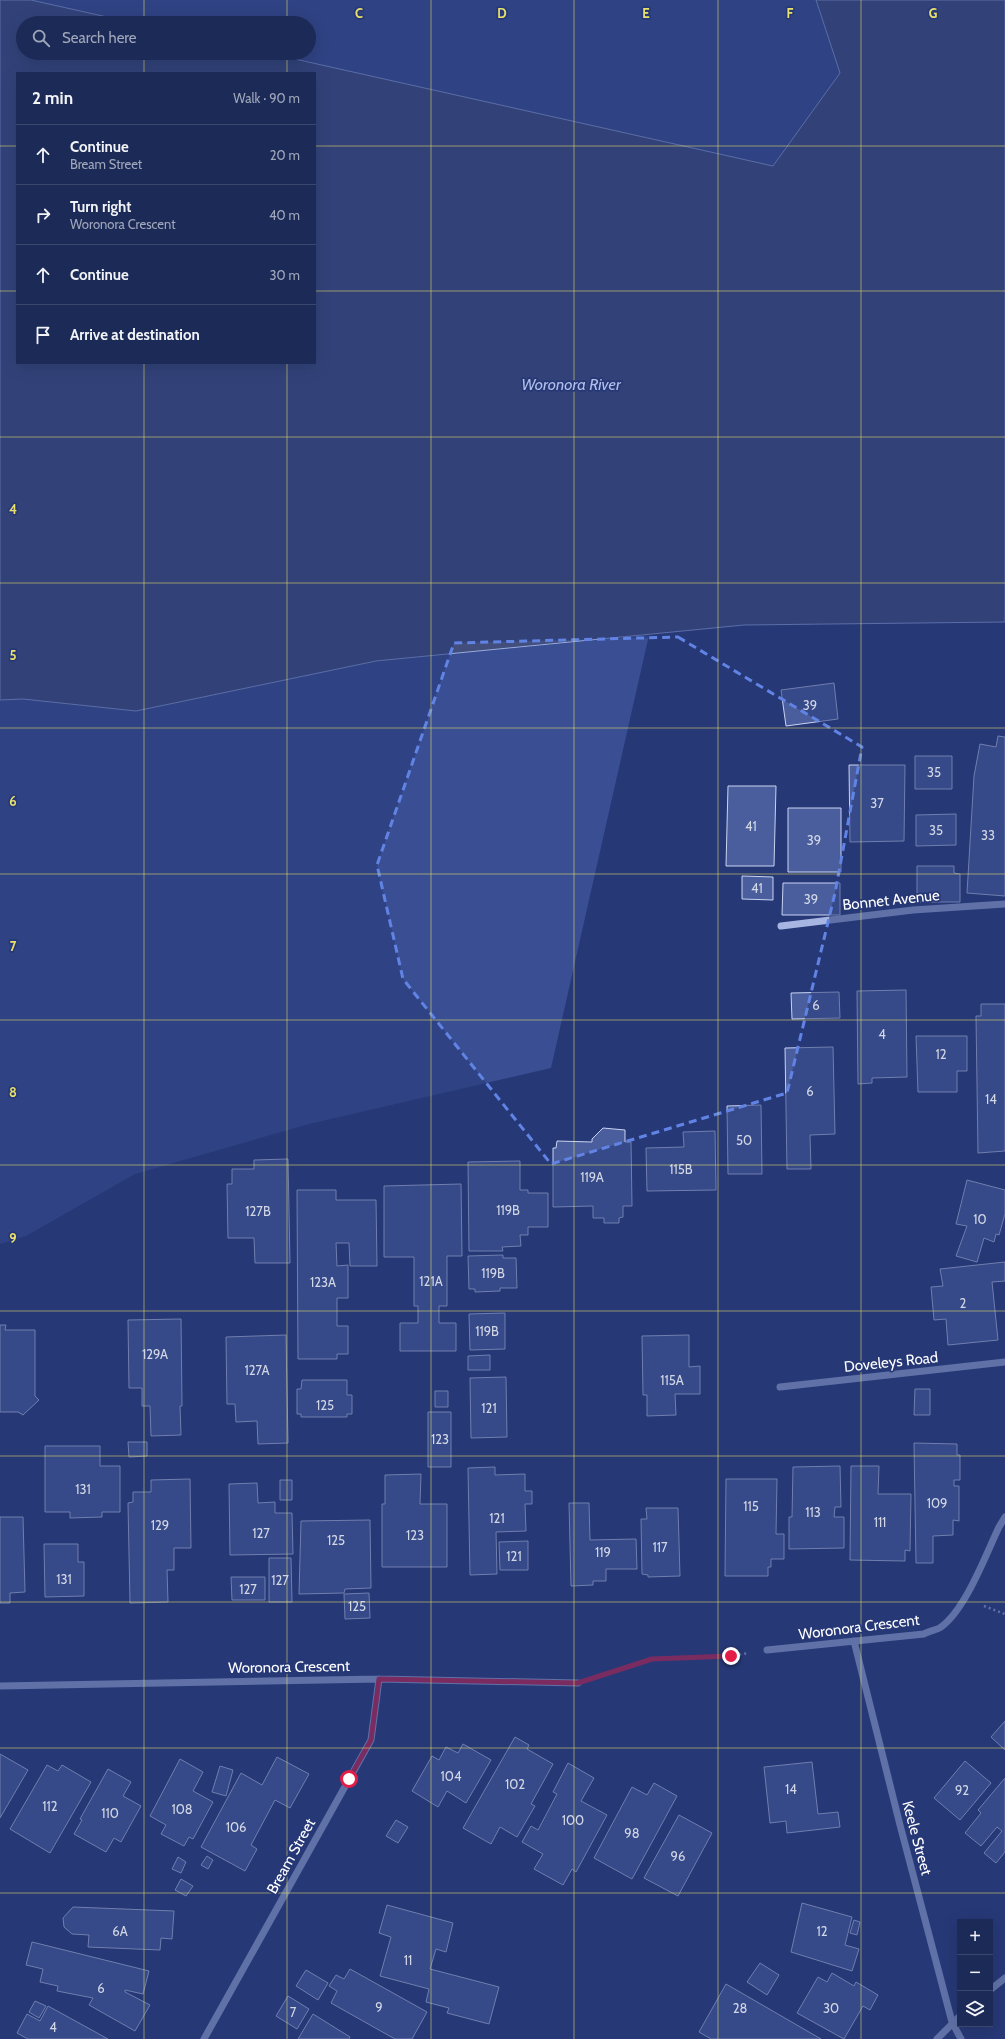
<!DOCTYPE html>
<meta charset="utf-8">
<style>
:root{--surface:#1c2a58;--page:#25325e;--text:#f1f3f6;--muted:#a0a7ba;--line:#3a466e}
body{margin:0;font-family:Cabin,sans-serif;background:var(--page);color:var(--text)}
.controls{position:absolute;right:12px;bottom:12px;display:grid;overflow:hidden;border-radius:0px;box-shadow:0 4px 16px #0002}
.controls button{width:36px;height:36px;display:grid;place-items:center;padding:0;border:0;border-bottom:1px solid var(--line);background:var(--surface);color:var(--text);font:20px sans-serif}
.stop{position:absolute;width:12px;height:12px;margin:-9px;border:3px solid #e11d48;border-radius:50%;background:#fff}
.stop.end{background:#e11d48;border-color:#fff;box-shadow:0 1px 4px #0008}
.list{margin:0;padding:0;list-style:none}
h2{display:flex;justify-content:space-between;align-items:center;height:52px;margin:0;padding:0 16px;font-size:17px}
h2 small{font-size:13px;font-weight:400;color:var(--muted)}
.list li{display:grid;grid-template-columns:26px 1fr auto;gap:12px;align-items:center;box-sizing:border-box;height:60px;padding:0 16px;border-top:1px solid var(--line)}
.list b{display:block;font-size:15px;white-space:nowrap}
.list p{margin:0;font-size:13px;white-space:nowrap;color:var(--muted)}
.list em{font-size:13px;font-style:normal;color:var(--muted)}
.icon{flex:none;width:22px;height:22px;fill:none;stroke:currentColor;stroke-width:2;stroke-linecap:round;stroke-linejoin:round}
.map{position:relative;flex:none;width:1005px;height:2039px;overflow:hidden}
.search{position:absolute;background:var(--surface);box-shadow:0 4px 16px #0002;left:16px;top:16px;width:300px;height:44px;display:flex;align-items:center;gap:10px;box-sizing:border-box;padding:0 14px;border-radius:22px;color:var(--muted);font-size:15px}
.panel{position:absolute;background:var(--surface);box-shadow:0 4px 16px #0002;left:16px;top:72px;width:300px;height:292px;border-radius:0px}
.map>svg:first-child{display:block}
.green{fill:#3a4f93}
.water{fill:#424f7d;stroke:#9bade2;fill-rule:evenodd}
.building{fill:#4a5e9d;stroke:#c9d3f2}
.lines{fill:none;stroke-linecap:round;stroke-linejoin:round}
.path{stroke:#a7b5e2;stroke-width:2.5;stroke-dasharray:2 3;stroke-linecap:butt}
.minor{stroke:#a7b5e2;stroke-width:7}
.route{stroke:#e11d48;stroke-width:5}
.marked{fill:none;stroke:#6183e4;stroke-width:3;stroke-dasharray:8 5;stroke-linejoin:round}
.grid{fill:none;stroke:#eae16c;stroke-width:1;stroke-opacity:0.55}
.labels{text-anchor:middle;stroke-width:3.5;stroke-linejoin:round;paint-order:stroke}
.number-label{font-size:13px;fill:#d2d7e6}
.street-label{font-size:15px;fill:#fff;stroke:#263876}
.water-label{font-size:16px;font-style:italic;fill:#b2bfea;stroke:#263876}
.grid-label{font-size:13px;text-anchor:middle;font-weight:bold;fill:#eae16c;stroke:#263876;stroke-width:3.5;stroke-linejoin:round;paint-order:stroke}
</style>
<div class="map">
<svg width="1005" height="2039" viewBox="0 0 1005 2039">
<rect width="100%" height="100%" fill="#263876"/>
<path class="green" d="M 31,0 L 816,0 L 840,73 L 773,166 L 268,53 L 309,53 L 309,23 L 134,23 Z
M 649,635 L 551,1068 L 309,1124 L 135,1174 L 26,1236 L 0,1244 L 0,700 L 23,699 L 136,711 L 376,661 Z"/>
<path class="water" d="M 0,0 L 31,0 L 134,23 L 23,23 L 23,53 L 268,53 L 773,166 L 840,73 L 816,0 L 1005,0 L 1005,622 L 744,625 L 376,661 L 136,711 L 23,699 L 0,700 ZM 17,73 L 315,73 L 315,363 L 17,363 Z"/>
<path class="building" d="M 834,683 L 838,719 L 786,726 L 781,690 Z
M 998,736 L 1005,737 L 1005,896 L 967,893 L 974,776 L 980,744 L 996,747 Z
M 915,756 L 952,756 L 952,789 L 915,789 Z
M 849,765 L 905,765 L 904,841 L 850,842 Z
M 728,786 L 776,786 L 774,866 L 726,866 Z
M 788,808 L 841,808 L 841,872 L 788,872 Z
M 956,814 L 956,845 L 916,846 L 916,815 Z
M 917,866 L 954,866 L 954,873 L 960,874 L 960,902 L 917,902 Z
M 742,876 L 773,877 L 773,900 L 742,899 Z
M 783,883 L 840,883 L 840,915 L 782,915 Z
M 906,990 L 907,1077 L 872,1078 L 872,1083 L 858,1084 L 857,991 Z
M 839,992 L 840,1018 L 792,1019 L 791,993 Z
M 981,1004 L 1005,1004 L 1005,1151 L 978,1153 L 976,1016 L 981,1016 Z
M 916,1036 L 967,1036 L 967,1071 L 957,1071 L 957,1092 L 918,1092 Z
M 833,1047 L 835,1134 L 810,1135 L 811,1169 L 787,1169 L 785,1048 Z
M 761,1105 L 762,1174 L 728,1174 L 727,1106 Z
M 603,1128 L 625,1130 L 625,1142 L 631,1142 L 632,1206 L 623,1206 L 623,1217 L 619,1218 L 619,1223 L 604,1223 L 604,1218 L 593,1218 L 593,1206 L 553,1207 L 553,1148 L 556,1148 L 557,1141 L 592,1142 L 592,1139 Z
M 715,1131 L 716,1190 L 647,1191 L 646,1148 L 684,1147 L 683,1132 Z
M 288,1159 L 290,1263 L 255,1263 L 254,1238 L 228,1238 L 227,1184 L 232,1184 L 232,1169 L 254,1169 L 254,1160 Z
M 520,1161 L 520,1190 L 528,1190 L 528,1193 L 548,1193 L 548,1227 L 528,1227 L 528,1235 L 520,1235 L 521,1246 L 502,1247 L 503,1251 L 469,1251 L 468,1162 Z
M 967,1180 L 1005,1190 L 1005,1214 L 999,1235 L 996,1234 L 994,1242 L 984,1238 L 977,1262 L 956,1256 L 967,1226 L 956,1224 Z
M 461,1184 L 462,1256 L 447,1256 L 447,1306 L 439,1306 L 439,1323 L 456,1323 L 456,1351 L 400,1351 L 400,1323 L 418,1323 L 418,1306 L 414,1306 L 414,1257 L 384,1257 L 384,1186 Z
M 297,1190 L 336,1190 L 336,1200 L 376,1200 L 377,1266 L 350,1266 L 349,1243 L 336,1243 L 337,1266 L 348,1265 L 348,1298 L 337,1298 L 337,1326 L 348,1326 L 348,1354 L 337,1354 L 337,1359 L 298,1359 Z
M 503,1255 L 503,1258 L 516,1258 L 517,1288 L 500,1288 L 500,1291 L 475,1292 L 475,1289 L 469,1289 L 468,1256 Z
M 1005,1262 L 1005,1281 L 992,1282 L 998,1340 L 948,1345 L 946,1319 L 934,1320 L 931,1287 L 943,1286 L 940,1269 Z
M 505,1313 L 505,1349 L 470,1350 L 469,1314 Z
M 181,1319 L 182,1406 L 180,1406 L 181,1435 L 151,1436 L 150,1406 L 142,1406 L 142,1388 L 129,1388 L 128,1320 Z
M 0,1325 L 6,1325 L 5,1330 L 35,1330 L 35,1396 L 39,1400 L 23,1415 L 18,1412 L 0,1412 Z
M 286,1335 L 288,1443 L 258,1444 L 257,1421 L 236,1422 L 235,1404 L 227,1404 L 226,1337 Z
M 689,1335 L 689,1367 L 700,1366 L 700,1394 L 675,1394 L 676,1415 L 647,1416 L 647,1395 L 643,1395 L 642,1336 Z
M 490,1355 L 490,1370 L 468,1370 L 468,1356 Z
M 506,1377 L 507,1437 L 471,1438 L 470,1378 Z
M 302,1380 L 347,1380 L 347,1395 L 352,1395 L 352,1414 L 347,1414 L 347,1417 L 301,1417 L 301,1414 L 297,1414 L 297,1389 L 301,1389 Z
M 915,1389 L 930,1389 L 930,1415 L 914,1415 Z
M 435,1391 L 448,1391 L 448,1407 L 435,1407 Z
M 428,1412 L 451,1412 L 451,1467 L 428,1467 Z
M 128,1442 L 147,1442 L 147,1456 L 129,1457 Z
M 914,1443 L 957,1444 L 957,1455 L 960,1455 L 960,1480 L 954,1480 L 954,1486 L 959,1486 L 959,1521 L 953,1520 L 953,1535 L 933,1536 L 933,1563 L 916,1563 Z
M 45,1446 L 100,1446 L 100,1466 L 120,1466 L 120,1512 L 102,1512 L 102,1517 L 70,1518 L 70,1512 L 45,1512 Z
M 840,1466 L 841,1507 L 835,1507 L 834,1517 L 844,1517 L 844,1548 L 789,1549 L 789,1517 L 792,1517 L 793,1467 Z
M 851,1466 L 879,1466 L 878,1494 L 911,1494 L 910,1551 L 905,1550 L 905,1561 L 850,1560 Z
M 495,1467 L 495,1475 L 525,1474 L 525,1491 L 532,1491 L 532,1504 L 525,1504 L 526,1531 L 496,1532 L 497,1574 L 470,1575 L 468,1468 Z
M 421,1474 L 420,1504 L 447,1504 L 447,1567 L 382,1567 L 382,1504 L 385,1504 L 385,1475 Z
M 190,1479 L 191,1548 L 174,1548 L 174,1570 L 167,1570 L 168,1602 L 130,1603 L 128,1503 L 133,1502 L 133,1492 L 151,1492 L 151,1480 Z
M 726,1479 L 777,1479 L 776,1534 L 784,1534 L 784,1559 L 771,1559 L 771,1567 L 768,1567 L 768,1576 L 725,1576 Z
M 280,1480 L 292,1480 L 292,1500 L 280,1500 Z
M 257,1483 L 258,1503 L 275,1502 L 275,1513 L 292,1513 L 293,1554 L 230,1555 L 229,1484 Z
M 569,1503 L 589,1503 L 590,1540 L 636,1539 L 637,1569 L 606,1569 L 606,1581 L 593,1581 L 593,1585 L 571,1586 Z
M 646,1508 L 678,1508 L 680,1576 L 648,1577 L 648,1575 L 642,1574 L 641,1519 L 647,1519 Z
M 0,1517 L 23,1517 L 25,1592 L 10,1593 L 10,1603 L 0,1603 Z
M 370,1520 L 371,1588 L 345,1589 L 344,1593 L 299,1594 L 301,1521 Z
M 528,1541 L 528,1570 L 500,1570 L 499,1542 Z
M 44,1544 L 78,1544 L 78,1562 L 84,1562 L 84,1596 L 45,1597 Z
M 269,1558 L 291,1558 L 292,1602 L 269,1602 Z
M 231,1577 L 265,1577 L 265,1600 L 232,1600 Z
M 369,1593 L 370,1618 L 345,1619 L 344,1594 Z
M 1005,1721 L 1005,1750 L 991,1737 Z
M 515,1737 L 529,1745 L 527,1749 L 553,1764 L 531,1804 L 535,1806 L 517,1837 L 500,1827 L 491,1844 L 463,1828 Z
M 463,1744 L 491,1760 L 466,1803 L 447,1791 L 438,1807 L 412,1791 L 432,1756 L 439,1760 L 446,1747 L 458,1753 Z
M 0,1754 L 28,1770 L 0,1818 Z
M 277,1757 L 309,1774 L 290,1808 L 275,1800 L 251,1845 L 257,1849 L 245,1871 L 201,1847 L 241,1773 L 262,1785 Z
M 180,1759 L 203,1772 L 193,1791 L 213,1802 L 193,1839 L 189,1837 L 184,1846 L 161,1834 L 166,1825 L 150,1816 Z
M 965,1761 L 991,1783 L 960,1820 L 934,1798 Z
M 812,1762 L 818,1814 L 838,1812 L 840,1827 L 787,1833 L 786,1821 L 770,1823 L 764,1767 Z
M 568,1763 L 594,1778 L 581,1801 L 607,1815 L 576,1872 L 572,1869 L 563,1885 L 534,1869 L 543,1854 L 522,1842 L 531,1826 L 538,1830 L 557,1794 L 553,1792 Z
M 47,1765 L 58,1771 L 62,1765 L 91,1782 L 50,1853 L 10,1829 Z
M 220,1766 L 233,1770 L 226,1796 L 212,1792 Z
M 108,1769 L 131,1782 L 123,1796 L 141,1806 L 121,1842 L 114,1838 L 106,1852 L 74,1834 L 82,1820 L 80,1819 Z
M 1005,1778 L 1005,1852 L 996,1863 L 984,1853 L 1002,1831 L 997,1827 L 981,1846 L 965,1833 L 981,1813 L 978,1810 Z
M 654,1783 L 677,1796 L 632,1879 L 594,1858 L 632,1787 L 647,1795 Z
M 679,1815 L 712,1833 L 678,1896 L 644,1878 Z
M 396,1820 L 408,1827 L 398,1843 L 386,1836 Z
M 207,1856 L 213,1860 L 208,1869 L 201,1865 Z
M 178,1857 L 186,1862 L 181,1873 L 172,1869 Z
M 181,1879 L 193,1886 L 186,1896 L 175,1890 Z
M 802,1903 L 852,1917 L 845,1945 L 859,1949 L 852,1971 L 791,1952 Z
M 387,1905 L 453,1923 L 446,1952 L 436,1949 L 430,1969 L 499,1987 L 489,2024 L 447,2013 L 449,2008 L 426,2002 L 429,1989 L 380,1976 L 391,1937 L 379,1933 Z
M 73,1907 L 174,1911 L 172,1939 L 161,1938 L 160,1950 L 88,1947 L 89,1935 L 72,1934 L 64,1927 L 63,1918 Z
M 854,1920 L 860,1922 L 857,1935 L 850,1933 Z
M 32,1942 L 149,1971 L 143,1994 L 125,1990 L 125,1992 L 150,2005 L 135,2031 L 89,2005 L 93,1998 L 57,1991 L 58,1986 L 40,1982 L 43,1969 L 26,1965 Z
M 760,1963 L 779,1975 L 767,1995 L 747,1982 Z
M 350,1969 L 427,2012 L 412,2039 L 395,2039 L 331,2003 L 337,1991 L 329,1986 L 336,1975 L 344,1979 Z
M 306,1970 L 328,1983 L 318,2000 L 296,1986 Z
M 832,1973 L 854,1986 L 856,1982 L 878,1995 L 870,2010 L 863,2006 L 844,2039 L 797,2013 L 818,1977 L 827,1982 Z
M 726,1984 L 821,2039 L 711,2039 L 699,2032 Z
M 288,1996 L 309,2009 L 297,2029 L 276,2016 Z
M 35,2001 L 46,2006 L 39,2018 L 29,2012 Z
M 48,2006 L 108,2039 L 28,2039 L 17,2033 L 27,2014 L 40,2021 Z
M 313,2014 L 350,2037 L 349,2039 L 298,2039 Z"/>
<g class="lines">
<path class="path" d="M 984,1606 L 1005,1614
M 597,1676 L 652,1659 L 731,1656 L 749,1653"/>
<path class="minor" d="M 781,926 L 913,910 L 1005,904
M 780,1387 L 1005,1362
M 854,1641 L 900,1825 L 952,2022 L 961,2039
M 767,1650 L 924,1634 C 929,1631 937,1630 941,1627 C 966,1609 986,1554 999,1527 L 1005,1517
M 0,1686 L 379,1679 L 578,1683
M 990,1990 L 1005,1978
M 204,2039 L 371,1740 L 379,1679
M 937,2039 L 960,2016"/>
</g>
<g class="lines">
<path class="route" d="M 349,1779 L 371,1740 L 379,1679 L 578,1683 L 652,1659 L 731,1656"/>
</g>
<path d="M0 0H1005V2039H0ZM 678,637 L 862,747 L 835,893 L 787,1093 L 551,1164 L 403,979 L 377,865 L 454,643 Z" fill="#263876" fill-opacity=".55" fill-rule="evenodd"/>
<path class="marked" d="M 678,637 L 862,747 L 835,893 L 787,1093 L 551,1164 L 403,979 L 377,865 L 454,643 Z"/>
<path class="grid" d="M 144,0 L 144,23M 287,0 L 287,23M 431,0 L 431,2039M 574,0 L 574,2039M 718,0 L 718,2039M 861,0 L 861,2039M 144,53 L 144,73M 287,53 L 287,73M 0,146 L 17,146M 315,146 L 1005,146M 0,291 L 17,291M 315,291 L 1005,291M 144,363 L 144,2039M 287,363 L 287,2039M 0,437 L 1005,437M 0,583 L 1005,583M 0,728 L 1005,728M 0,874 L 1005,874M 0,1020 L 1005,1020M 0,1165 L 1005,1165M 0,1311 L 1005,1311M 0,1456 L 1005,1456M 0,1602 L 1005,1602M 0,1748 L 1005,1748M 0,1893 L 1005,1893"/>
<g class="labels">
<g class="number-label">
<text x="810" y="710">39</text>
<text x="934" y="777">35</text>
<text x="877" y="808">37</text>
<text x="751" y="831">41</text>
<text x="936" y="835">35</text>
<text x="988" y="840">33</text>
<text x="814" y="845">39</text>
<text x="757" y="893">41</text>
<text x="811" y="904">39</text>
<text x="816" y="1010">6</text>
<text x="882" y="1039">4</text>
<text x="941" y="1059">12</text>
<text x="810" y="1096">6</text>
<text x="991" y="1104">14</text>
<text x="744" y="1145">50</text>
<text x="681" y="1174">115B</text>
<text x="592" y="1182">119A</text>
<text x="508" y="1215">119B</text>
<text x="258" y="1216">127B</text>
<text x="980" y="1224">10</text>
<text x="493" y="1278">119B</text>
<text x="431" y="1286">121A</text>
<text x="323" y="1287">123A</text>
<text x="963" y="1308">2</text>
<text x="487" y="1336">119B</text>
<text x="155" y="1359">129A</text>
<text x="257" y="1375">127A</text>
<text x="672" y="1385">115A</text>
<text x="325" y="1410">125</text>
<text x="489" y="1413">121</text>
<text x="440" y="1444">123</text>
<text x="83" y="1494">131</text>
<text x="937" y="1508">109</text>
<text x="751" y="1511">115</text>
<text x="813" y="1517">113</text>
<text x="497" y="1523">121</text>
<text x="880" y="1527">111</text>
<text x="160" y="1530">129</text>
<text x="261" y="1538">127</text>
<text x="415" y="1540">123</text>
<text x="336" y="1545">125</text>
<text x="660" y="1552">117</text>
<text x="603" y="1557">119</text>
<text x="514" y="1561">121</text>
<text x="64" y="1584">131</text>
<text x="280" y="1585">127</text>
<text x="248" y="1594">127</text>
<text x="357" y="1611">125</text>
<text x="451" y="1781">104</text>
<text x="515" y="1789">102</text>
<text x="791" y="1794">14</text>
<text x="962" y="1795">92</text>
<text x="50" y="1811">112</text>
<text x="182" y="1814">108</text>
<text x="110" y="1818">110</text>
<text x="573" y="1825">100</text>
<text x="236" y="1832">106</text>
<text x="632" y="1838">98</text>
<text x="678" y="1861">96</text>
<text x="120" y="1936">6A</text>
<text x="822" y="1936">12</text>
<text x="408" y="1965">11</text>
<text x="101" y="1993">6</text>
<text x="379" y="2012">9</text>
<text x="740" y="2013">28</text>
<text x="831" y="2013">30</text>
<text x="293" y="2017">7</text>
<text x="53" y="2032">4</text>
</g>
<g class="street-label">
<text transform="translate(891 900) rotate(-6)" y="5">Bonnet Avenue</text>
<text transform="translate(891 1362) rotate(-6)" y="5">Doveleys Road</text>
<text transform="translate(859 1627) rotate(-7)" y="5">Woronora Crescent</text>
<text transform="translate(289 1667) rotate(-1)" y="5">Woronora Crescent</text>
<text transform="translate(917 1838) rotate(75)" y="5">Keele Street</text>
<text transform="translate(291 1856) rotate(-61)" y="5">Bream Street</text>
</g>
<g class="water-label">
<text x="571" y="390">Woronora River</text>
</g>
</g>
<g class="grid-label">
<text x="359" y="18">C</text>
<text x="502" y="18">D</text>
<text x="646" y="18">E</text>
<text x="790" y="18">F</text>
<text x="933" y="18">G</text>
<text x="13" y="514">4</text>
<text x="13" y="660">5</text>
<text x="13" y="806">6</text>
<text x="13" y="951">7</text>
<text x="13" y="1097">8</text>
<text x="13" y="1243">9</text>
</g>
</svg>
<div class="controls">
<button>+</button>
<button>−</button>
<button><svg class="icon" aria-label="layers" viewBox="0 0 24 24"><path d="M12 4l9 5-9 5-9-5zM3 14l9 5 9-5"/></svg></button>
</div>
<div class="stop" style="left:349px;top:1779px"></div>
<div class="stop end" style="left:731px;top:1656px"></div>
<div class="search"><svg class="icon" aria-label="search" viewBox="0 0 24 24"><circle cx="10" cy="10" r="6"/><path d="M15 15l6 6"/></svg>Search here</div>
<section class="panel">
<h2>2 min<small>Walk · 90 m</small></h2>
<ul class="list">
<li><svg class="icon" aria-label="ahead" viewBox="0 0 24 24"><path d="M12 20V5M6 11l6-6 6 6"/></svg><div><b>Continue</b><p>Bream Street</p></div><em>20 m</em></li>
<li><svg class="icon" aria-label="right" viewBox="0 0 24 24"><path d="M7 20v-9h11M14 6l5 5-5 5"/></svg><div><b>Turn right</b><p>Woronora Crescent</p></div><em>40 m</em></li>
<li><svg class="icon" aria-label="ahead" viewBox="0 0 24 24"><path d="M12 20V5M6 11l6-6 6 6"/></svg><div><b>Continue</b></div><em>30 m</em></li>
<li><svg class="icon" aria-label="arrive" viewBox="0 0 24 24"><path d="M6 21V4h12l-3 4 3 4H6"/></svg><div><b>Arrive at destination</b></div></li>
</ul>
</section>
</div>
